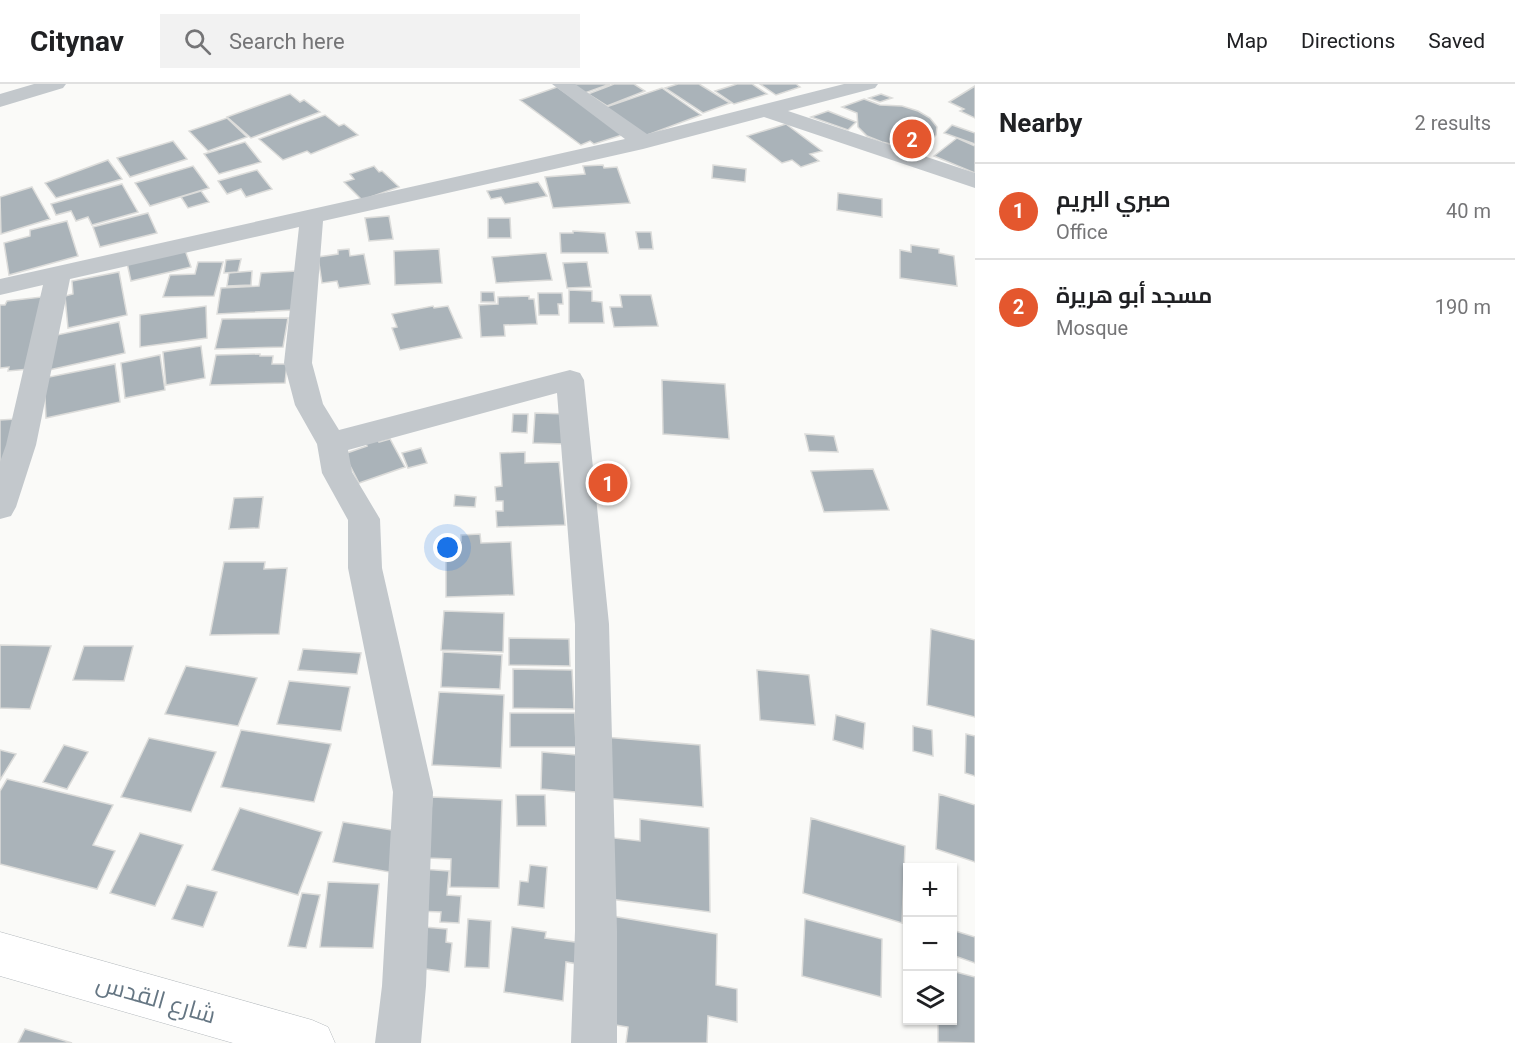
<!DOCTYPE html>
<meta charset="utf-8">
<style>
:root{--surface:#fff;--page:#f2f2f2;--text:#202124;--muted:#757577;--line:#e0e0e0;--accent:#e4572e}
body{margin:0;font-family:Roboto,Cairo,sans-serif;background:var(--page);color:var(--text)}
.controls{position:absolute;right:18px;bottom:18px;display:grid;overflow:hidden;border-radius:0px;box-shadow:0 2px 4px #0004}
.controls button{width:54px;height:54px;display:grid;place-items:center;padding:0;border:0;border-bottom:2px solid var(--line);background:var(--surface);color:var(--text);font:30px sans-serif}
.you{position:absolute;left:448px;top:464px;width:21px;height:21px;margin:-15px;border:4px solid #fff;border-radius:50%;background:#1a73e8;box-shadow:0 0 0 9px #1a73e833}
.badge{display:grid;place-items:center;width:39px;height:39px;border-radius:50%;background:var(--accent);color:#fff;font-size:20px;font-weight:700}
.pin{position:absolute;translate:-50% -50%;border:3px solid #fff;box-shadow:0 2px 6px #0006}
.list{margin:0;padding:0;list-style:none}
h2{display:flex;justify-content:space-between;align-items:center;height:78px;margin:0;padding:0 24px;font-size:26px}
h2 small{font-size:20px;font-weight:400;color:var(--muted)}
.list li{display:grid;grid-template-columns:39px 1fr auto;gap:18px;align-items:center;box-sizing:border-box;height:96px;padding:0 24px;border-top:2px solid var(--line)}
.list b{display:block;font-size:22px;white-space:nowrap}
.list p{margin:0;font-size:20px;white-space:nowrap;color:var(--muted)}
.list em{font-size:20px;font-style:normal;color:var(--muted)}
.icon{flex:none;width:33px;height:33px;fill:none;stroke:currentColor;stroke-width:2;stroke-linecap:round;stroke-linejoin:round}
.map{position:relative;flex:none;width:975px;height:959px;overflow:hidden}
header{display:flex;align-items:center;gap:36px;box-sizing:border-box;height:84px;padding:0 30px;background:var(--surface);border-bottom:2px solid var(--line)}
header strong{font-size:28px}
nav{display:flex;gap:33px;margin-inline-start:auto;font-size:21px}
.search{width:420px;height:54px;background:var(--page);display:flex;align-items:center;gap:15px;box-sizing:border-box;padding:0 21px;border-radius:0px;color:var(--muted);font-size:22px}
main{display:flex}
aside{flex:1;background:var(--surface)}
.map>svg:first-child{display:block}
.building{fill:#aab3b9;stroke:#dcdcda;stroke-width:1.5}
.lines{fill:none;stroke-linecap:round;stroke-linejoin:round}
.major-casing{stroke:#b5babe;stroke-width:1}
.minor{fill:#c3c8cc;fill-rule:evenodd}
.major{fill:#fff;fill-rule:evenodd}
.labels{text-anchor:middle;stroke-width:6;stroke-linejoin:round;paint-order:stroke}
.near-street-label{font-size:24px;fill:#657683;stroke:#fff}
</style>
<header>
<strong>Citynav</strong>
<div class="search"><svg class="icon" aria-label="search" viewBox="0 0 24 24"><circle cx="10" cy="10" r="6"/><path d="M15 15l6 6"/></svg>Search here</div>
<nav><a>Map</a><a>Directions</a><a>Saved</a></nav>
</header>
<main>
<div class="map">
<svg width="975" height="959" viewBox="0 0 975 959">
<rect width="100%" height="100%" fill="#fafaf8"/>
<path class="building" d="M 568,0 L 610,0 L 582,10 Z
M 614,0 L 634,0 L 645,7 L 607,22 L 588,10 Z
M 678,0 L 699,0 L 730,19 L 703,29 L 665,4 Z
M 737,0 L 752,0 L 767,10 L 734,20 L 715,7 Z
M 760,0 L 796,0 L 800,3 L 776,11 Z
M 975,2 L 975,34 L 960,27 L 964,25 L 949,18 Z
M 557,3 L 625,50 L 594,60 L 590,57 L 581,61 L 520,16 Z
M 662,4 L 701,31 L 642,53 L 603,24 Z
M 290,10 L 300,18 L 304,16 L 320,28 L 251,54 L 227,33 Z
M 881,10 L 892,14 L 880,18 L 869,14 Z
M 864,15 L 880,21 L 902,22 L 918,27 L 930,34 L 937,43 L 936,51 L 929,58 L 916,62 L 899,62 L 882,58 L 867,52 L 858,43 L 857,29 L 842,23 Z
M 828,27 L 856,38 L 848,46 L 811,33 Z
M 325,31 L 339,42 L 344,40 L 358,51 L 311,70 L 307,67 L 283,76 L 259,55 Z
M 227,34 L 247,53 L 208,67 L 189,47 Z
M 786,40 L 822,67 L 810,70 L 819,77 L 801,83 L 792,76 L 782,79 L 747,52 Z
M 952,41 L 975,49 L 975,60 L 944,49 Z
M 957,54 L 975,62 L 975,89 L 934,72 Z
M 173,57 L 187,75 L 130,93 L 117,74 Z
M 245,58 L 261,78 L 219,90 L 204,70 Z
M 108,76 L 122,95 L 56,114 L 45,99 Z
M 603,81 L 604,84 L 617,83 L 630,119 L 553,124 L 545,93 L 585,90 L 583,82 Z
M 713,81 L 746,85 L 745,98 L 712,94 Z
M 193,82 L 209,104 L 150,122 L 135,99 Z
M 374,82 L 379,88 L 382,87 L 399,103 L 362,116 L 344,98 L 354,95 L 350,90 Z
M 257,86 L 272,105 L 246,113 L 241,105 L 227,110 L 218,97 Z
M 538,98 L 547,112 L 505,120 L 501,113 L 491,115 L 487,107 Z
M 122,100 L 138,128 L 92,141 L 88,133 L 76,137 L 71,127 L 56,131 L 51,120 Z
M 32,103 L 50,135 L 1,150 L 0,113 Z
M 201,107 L 209,118 L 188,124 L 181,113 Z
M 838,109 L 882,115 L 882,133 L 837,126 Z
M 148,129 L 157,149 L 100,163 L 93,143 Z
M 389,132 L 393,155 L 369,157 L 365,134 Z
M 488,134 L 510,134 L 511,154 L 488,154 Z
M 67,137 L 78,172 L 9,191 L 4,159 L 30,152 L 30,146 Z
M 573,147 L 605,149 L 608,169 L 561,169 L 560,149 L 573,149 Z
M 636,148 L 651,148 L 653,165 L 639,165 Z
M 911,161 L 939,165 L 939,169 L 954,172 L 957,202 L 900,194 L 900,166 L 911,168 Z
M 349,165 L 350,172 L 364,170 L 370,200 L 339,204 L 337,197 L 322,199 L 318,173 L 338,170 L 338,166 Z
M 439,165 L 442,199 L 395,201 L 394,167 Z
M 185,166 L 191,183 L 131,197 L 127,179 Z
M 546,169 L 552,196 L 496,199 L 492,173 Z
M 241,175 L 238,188 L 224,189 L 226,176 Z
M 198,178 L 223,178 L 214,212 L 163,213 L 170,191 L 195,190 Z
M 587,178 L 591,203 L 567,204 L 563,179 Z
M 252,187 L 251,201 L 227,202 L 229,189 Z
M 297,187 L 294,226 L 217,230 L 221,204 L 259,202 L 261,189 Z
M 119,188 L 127,231 L 68,244 L 65,212 L 73,210 L 72,197 Z
M 569,206 L 592,207 L 592,217 L 602,218 L 604,239 L 569,239 Z
M 481,208 L 494,208 L 495,218 L 481,218 Z
M 538,209 L 562,209 L 563,220 L 558,220 L 559,231 L 539,231 Z
M 620,211 L 651,211 L 658,242 L 614,243 L 610,223 L 622,223 Z
M 50,212 L 30,285 L 8,287 L 9,283 L 0,284 L 0,221 L 5,221 L 7,217 Z
M 529,212 L 529,215 L 534,215 L 537,240 L 504,241 L 505,252 L 481,253 L 479,221 L 498,220 L 498,213 Z
M 206,222 L 207,254 L 140,263 L 140,231 Z
M 433,222 L 434,224 L 448,222 L 462,254 L 400,266 L 392,244 L 397,243 L 392,230 Z
M 288,234 L 283,263 L 215,265 L 222,235 Z
M 119,238 L 125,269 L 49,286 L 52,252 Z
M 201,262 L 205,294 L 166,301 L 163,268 Z
M 260,270 L 260,272 L 273,272 L 272,280 L 287,280 L 285,299 L 210,301 L 216,271 Z
M 160,271 L 165,306 L 125,314 L 121,279 Z
M 115,280 L 120,318 L 46,334 L 44,294 Z
M 662,296 L 725,300 L 729,355 L 663,350 Z
M 535,329 L 566,330 L 565,360 L 533,359 Z
M 513,330 L 528,330 L 527,349 L 512,348 Z
M 16,335 L 0,389 L 0,336 Z
M 805,350 L 834,352 L 838,368 L 809,367 Z
M 377,354 L 379,358 L 390,355 L 405,383 L 359,399 L 344,370 L 367,362 L 365,358 Z
M 421,364 L 427,379 L 408,384 L 402,369 Z
M 525,368 L 525,379 L 559,378 L 565,441 L 497,443 L 496,427 L 503,427 L 503,417 L 496,417 L 495,403 L 502,402 L 500,369 Z
M 873,385 L 889,426 L 824,428 L 811,387 Z
M 455,411 L 476,413 L 475,423 L 454,422 Z
M 263,413 L 259,444 L 229,445 L 234,414 Z
M 480,450 L 481,459 L 511,458 L 514,511 L 446,513 L 446,457 L 461,457 L 461,451 Z
M 224,478 L 265,478 L 264,485 L 287,484 L 279,550 L 210,551 Z
M 444,527 L 504,529 L 503,568 L 441,566 Z
M 931,545 L 975,556 L 975,633 L 927,621 Z
M 509,554 L 569,555 L 570,582 L 509,581 Z
M 0,561 L 51,562 L 30,625 L 0,624 Z
M 84,562 L 133,562 L 124,597 L 73,596 Z
M 303,565 L 361,569 L 357,590 L 298,586 Z
M 443,568 L 502,571 L 500,605 L 441,603 Z
M 186,582 L 257,594 L 238,642 L 165,630 Z
M 513,585 L 572,586 L 574,625 L 513,624 Z
M 757,586 L 809,591 L 815,641 L 760,636 Z
M 289,597 L 350,603 L 341,647 L 277,640 Z
M 439,608 L 504,611 L 501,684 L 432,681 Z
M 510,629 L 575,629 L 576,663 L 510,663 Z
M 836,631 L 865,639 L 863,665 L 833,656 Z
M 913,642 L 932,646 L 933,672 L 913,667 Z
M 241,646 L 331,660 L 314,718 L 221,703 Z
M 966,650 L 975,652 L 975,692 L 965,689 Z
M 604,653 L 700,661 L 703,723 L 603,714 Z
M 149,654 L 216,668 L 191,728 L 121,713 Z
M 64,661 L 88,668 L 67,705 L 43,698 Z
M 0,666 L 16,670 L 0,696 Z
M 542,668 L 577,671 L 576,708 L 541,705 Z
M 7,695 L 113,721 L 93,761 L 115,767 L 97,805 L 0,780 L 0,707 Z
M 939,710 L 975,721 L 975,778 L 936,765 Z
M 516,711 L 545,711 L 546,742 L 517,742 Z
M 432,713 L 502,716 L 499,804 L 450,803 L 451,775 L 428,774 Z
M 240,724 L 322,748 L 298,811 L 212,786 Z
M 811,734 L 905,762 L 902,839 L 803,809 Z
M 640,735 L 709,744 L 710,828 L 602,814 L 605,753 L 640,757 Z
M 343,738 L 404,748 L 395,789 L 333,778 Z
M 140,749 L 183,761 L 155,822 L 110,809 Z
M 530,781 L 547,783 L 544,824 L 518,821 L 520,797 L 528,798 Z
M 421,785 L 449,787 L 447,811 L 461,812 L 459,839 L 440,838 L 441,828 L 416,827 Z
M 328,798 L 379,800 L 373,864 L 320,863 Z
M 187,801 L 217,808 L 203,843 L 172,835 Z
M 302,809 L 320,811 L 306,864 L 288,862 Z
M 612,832 L 717,850 L 716,901 L 737,905 L 737,938 L 708,932 L 707,959 L 626,959 L 628,943 L 604,939 Z
M 468,835 L 491,837 L 489,884 L 465,883 Z
M 805,835 L 882,855 L 881,913 L 802,892 Z
M 424,843 L 447,845 L 446,858 L 452,859 L 449,888 L 418,884 Z
M 512,843 L 546,848 L 545,854 L 590,860 L 589,882 L 566,878 L 563,917 L 504,908 Z
M 952,846 L 975,853 L 975,879 L 952,871 Z
M 952,887 L 975,893 L 975,959 L 938,958 L 938,936 L 952,936 Z
M 25,945 L 72,959 L 18,959 Z"/>
<g class="lines">
<defs>
<path id="major" d="M 0,848 L 312,936 L 328,943 L 335,959 L 233,959 L 0,892 Z"/>
</defs>
<use href="#major" class="major-casing"/>
<path class="minor" d="M 34,0 L 66,0 L 63,4 L 0,23 L 0,10 Z
M 552,0 L 575,0 L 647,50 L 844,0 L 878,0 L 875,4 L 788,27 L 975,89 L 975,104 L 764,33 L 643,65 L 323,137 L 312,279 L 323,320 L 339,346 L 570,286 L 580,289 L 584,296 L 609,540 L 617,847 L 617,959 L 571,959 L 575,847 L 575,540 L 557,309 L 348,366 L 352,388 L 380,435 L 382,484 L 433,708 L 426,902 L 421,959 L 375,959 L 382,902 L 393,708 L 348,484 L 348,436 L 322,389 L 317,360 L 295,321 L 284,279 L 299,143 L 70,195 L 36,361 L 16,423 L 11,432 L 0,435 L 0,378 L 6,361 L 43,201 L 0,211 L 0,195 L 625,55 Z"/>
<use href="#major" class="major"/>
</g>
<g class="labels">
<g class="near-street-label">
<text transform="translate(156 915) rotate(16)" y="8">شارع القدس</text>
</g>
</g>
</svg>
<div class="controls">
<button>+</button>
<button>−</button>
<button><svg class="icon" aria-label="layers" viewBox="0 0 24 24"><path d="M12 4l9 5-9 5-9-5zM3 14l9 5 9-5"/></svg></button>
</div>
<div class="you"></div>
<div class="pin badge" style="left:608px;top:399px">1</div>
<div class="pin badge" style="left:912px;top:55px">2</div>
</div>
<aside>
<h2>Nearby<small>2 results</small></h2>
<ul class="list">
<li><span class="badge">1</span><div><b>صبري البريم</b><p>Office</p></div><em>40 m</em></li>
<li><span class="badge">2</span><div><b>مسجد أبو هريرة</b><p>Mosque</p></div><em>190 m</em></li>
</ul>
</aside>
</main>
